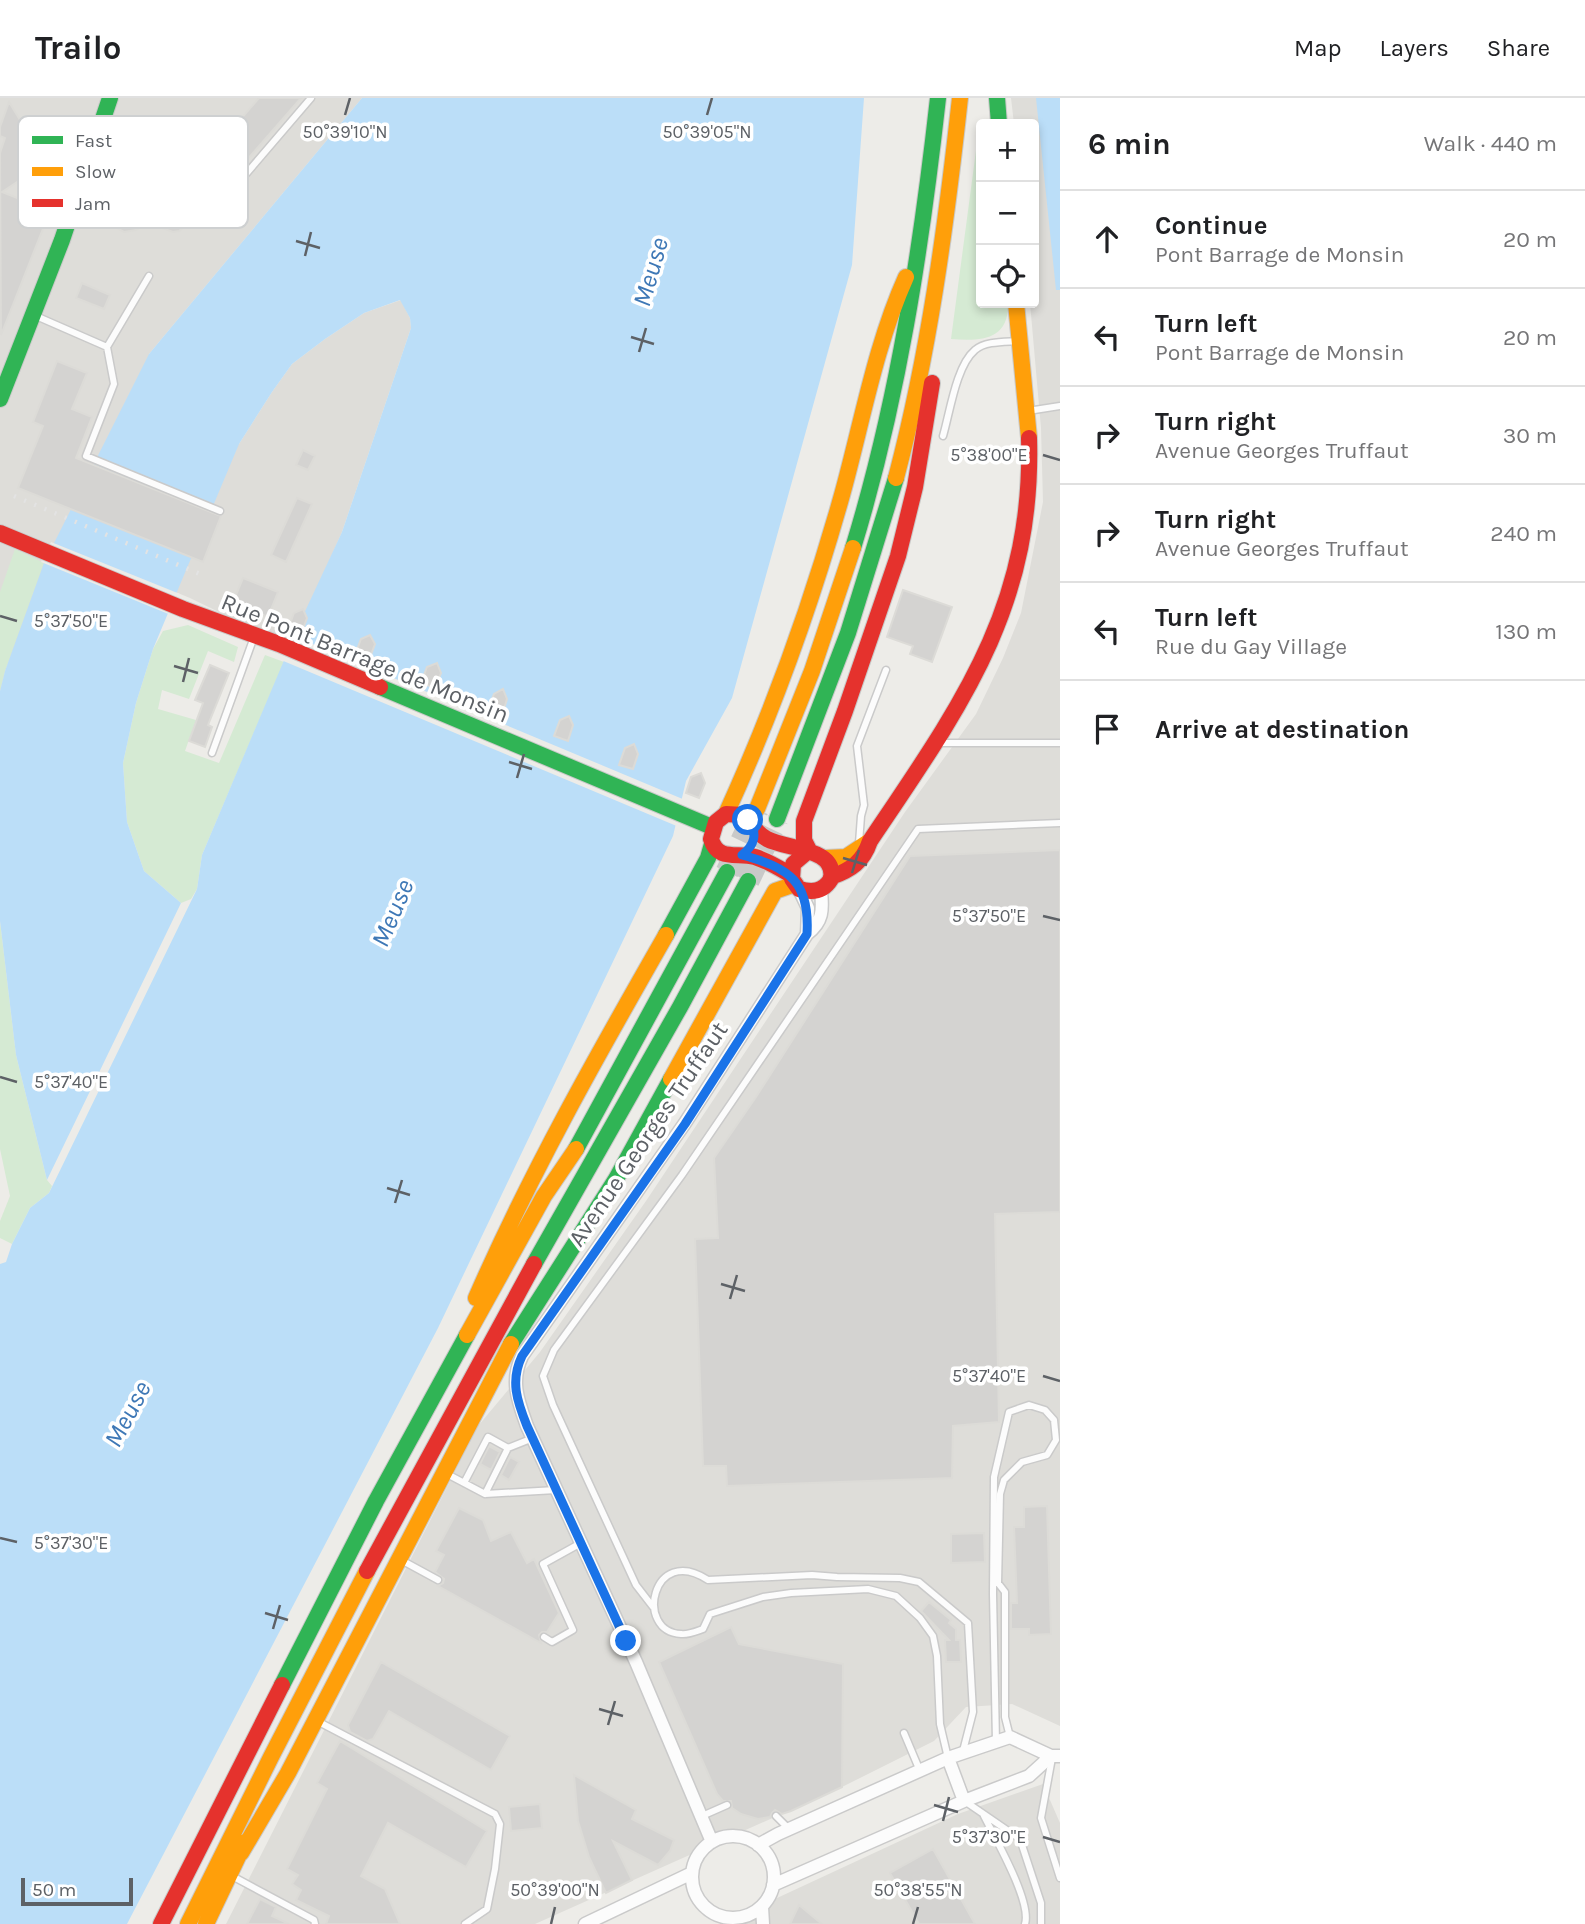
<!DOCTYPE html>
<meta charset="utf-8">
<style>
:root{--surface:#fff;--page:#f2f2f2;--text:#202124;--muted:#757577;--line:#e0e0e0}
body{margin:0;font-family:Karla,sans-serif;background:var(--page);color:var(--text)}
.controls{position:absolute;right:21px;top:21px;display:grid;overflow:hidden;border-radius:7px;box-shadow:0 4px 10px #0003}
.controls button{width:63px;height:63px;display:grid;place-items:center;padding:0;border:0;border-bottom:2px solid var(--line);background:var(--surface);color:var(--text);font:35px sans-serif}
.scale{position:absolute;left:21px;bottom:18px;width:112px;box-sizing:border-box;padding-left:7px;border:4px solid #5d6166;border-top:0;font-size:19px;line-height:24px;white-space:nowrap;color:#5d6166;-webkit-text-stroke:5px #fff;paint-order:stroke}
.stop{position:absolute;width:21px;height:21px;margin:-16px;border:5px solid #1a73e8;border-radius:50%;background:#fff}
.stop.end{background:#1a73e8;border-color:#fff;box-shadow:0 2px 7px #0008}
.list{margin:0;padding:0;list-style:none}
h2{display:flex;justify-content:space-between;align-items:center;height:91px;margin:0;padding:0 28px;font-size:30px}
h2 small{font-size:23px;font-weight:400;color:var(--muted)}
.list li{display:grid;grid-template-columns:46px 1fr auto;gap:21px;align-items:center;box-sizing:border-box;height:98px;padding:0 28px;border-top:2px solid var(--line)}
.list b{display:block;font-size:26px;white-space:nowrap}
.list p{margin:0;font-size:23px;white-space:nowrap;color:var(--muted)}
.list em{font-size:23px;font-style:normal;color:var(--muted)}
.icon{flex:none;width:38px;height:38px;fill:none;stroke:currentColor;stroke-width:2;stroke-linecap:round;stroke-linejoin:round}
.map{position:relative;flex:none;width:1060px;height:1826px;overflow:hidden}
header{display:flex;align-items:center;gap:42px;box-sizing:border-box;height:98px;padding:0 35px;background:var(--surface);border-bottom:2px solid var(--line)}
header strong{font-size:33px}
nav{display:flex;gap:38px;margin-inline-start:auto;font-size:24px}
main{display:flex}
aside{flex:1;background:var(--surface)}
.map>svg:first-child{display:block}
.industrial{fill:#deddd9}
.green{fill:#d5ead3}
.water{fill:#bbdef8}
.pier{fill:#edece8}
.building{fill:#d4d3d1;stroke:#dcdbd7;stroke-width:2}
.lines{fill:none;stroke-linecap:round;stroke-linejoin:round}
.highway-tunnel{stroke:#c9c9c8;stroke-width:23;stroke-dasharray:23 11;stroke-linecap:butt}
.lane-casing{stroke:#cacaca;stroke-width:9}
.street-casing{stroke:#cacaca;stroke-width:15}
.fast-casing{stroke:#c9c9c8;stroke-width:18}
.slow-casing{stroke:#c9c9c8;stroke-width:18}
.jam-casing{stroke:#c9c9c8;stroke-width:18}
.lane{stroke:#fcfcfc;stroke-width:6}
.street{stroke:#fcfcfc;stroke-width:12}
.fast{stroke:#30b455;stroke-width:16}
.slow{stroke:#ff9f0a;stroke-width:16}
.jam{stroke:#e5322d;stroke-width:16}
.rail{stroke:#e3e3e3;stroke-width:4.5;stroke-dasharray:2 9;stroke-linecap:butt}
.route{stroke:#1a73e8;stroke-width:9}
.ticks{fill:none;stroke:#5d6166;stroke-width:2.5}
.labels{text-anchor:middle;stroke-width:7;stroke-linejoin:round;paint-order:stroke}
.street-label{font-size:24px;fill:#5d6166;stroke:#fff}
.water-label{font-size:26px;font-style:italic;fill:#3e78b6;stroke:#fff}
.key{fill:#fff;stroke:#ced0d1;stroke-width:2}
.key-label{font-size:19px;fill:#5d6166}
.ticks-label{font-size:18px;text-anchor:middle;fill:#5d6166;stroke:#fff;stroke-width:7;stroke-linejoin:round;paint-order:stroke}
</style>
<header>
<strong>Trailo</strong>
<nav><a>Map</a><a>Layers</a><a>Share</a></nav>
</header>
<main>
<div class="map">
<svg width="1060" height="1826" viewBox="0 0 1060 1826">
<rect width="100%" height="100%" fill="#edece8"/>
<path class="industrial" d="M 0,0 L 362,0 L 149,256 L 239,346 L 272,294 L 292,266 L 325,241 L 364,215 L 401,202 L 410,220 L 411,230 L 342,434 L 291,549 L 190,500 L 55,445 L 5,573 L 0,593 Z
M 1011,0 L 1060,0 L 1060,1628 L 1012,1606 L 966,1609 L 934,1643 L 842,1689 L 535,1826 L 226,1826 L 478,1328 L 540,1254 L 646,1103 L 905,714 L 976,616 L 1003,560 L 1021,515 L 1043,404 L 1041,330 L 1030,205 L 1034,205 L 1034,26 L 1014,26 Z
M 1043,1686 L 1060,1725 L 1060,1826 L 721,1826 L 958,1716 Z"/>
<path class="green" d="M 977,45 L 981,45 L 981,205 L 1008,205 C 1009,243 980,243 951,241 Z
M 15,451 L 44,465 L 5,573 L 0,593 L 0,494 Z
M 188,527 L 238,549 L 234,564 L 208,553 L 189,601 L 162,592 L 158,611 L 196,622 L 185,653 L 219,665 L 265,557 L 284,564 L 202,757 L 197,791 L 191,801 L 181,805 L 144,773 L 127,724 L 123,665 L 136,605 L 153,551 L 163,533 Z
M 0,823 L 16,957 L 47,1082 L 52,1088 L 49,1095 L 30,1110 L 12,1146 L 0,1140 L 0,1123 L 10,1098 L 0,1051 Z"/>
<path class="water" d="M 362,0 L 864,0 L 852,167 L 732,600 L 686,683 L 673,738 L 438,1230 L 127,1826 L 0,1826 L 0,1166 L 6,1164 L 12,1146 L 30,1110 L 49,1095 L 197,791 L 202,757 L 301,522 L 342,434 L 411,230 L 410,220 L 400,202 L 364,215 L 325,241 L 292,266 L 272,294 L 239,346 L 153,551 L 136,605 L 123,665 L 127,724 L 144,773 L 181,805 L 47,1082 L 16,957 L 0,823 L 0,593 L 5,573 L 44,465 L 149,256 Z
M 1036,0 L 1060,0 L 1060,192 L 1056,192 Z"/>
<path class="pier" d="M 51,444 L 180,496 L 171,517 L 41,464 Z
M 291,537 L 685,702 L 679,729 L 281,562 Z"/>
<path class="building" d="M 259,0 L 301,0 L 224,88 L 199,66 L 204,62 L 199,57 L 218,33 L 225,39 Z
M 9,4 L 28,35 L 26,48 L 36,52 L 26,78 L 2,94 L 50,113 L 1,237 L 0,55 L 5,40 L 0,38 L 0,29 Z
M 128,97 L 139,101 L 151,113 L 141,129 L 136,132 L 124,134 L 113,128 L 109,116 L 113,105 L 117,100 Z
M 171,97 L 177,97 L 188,103 L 192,114 L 188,126 L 179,133 L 173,134 L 162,130 L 150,117 L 165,98 Z
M 82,185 L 110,197 L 104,211 L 76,200 Z
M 57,263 L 87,275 L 72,311 L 92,319 L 76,360 L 221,418 L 203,464 L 18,390 L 43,328 L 33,324 Z
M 303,352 L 315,358 L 308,372 L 296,367 Z
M 297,400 L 312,406 L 286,464 L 271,457 Z
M 243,480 L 278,494 L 268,519 L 233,504 Z
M 903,492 L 952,509 L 932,564 L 910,556 L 913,548 L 887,539 Z
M 303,511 L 307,520 L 301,536 L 288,531 L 294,515 Z
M 370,537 L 375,546 L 369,562 L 355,557 L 361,541 Z
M 437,565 L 441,575 L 435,590 L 421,585 L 427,569 Z
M 210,567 L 229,575 L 208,627 L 212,629 L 205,649 L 189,643 L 203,605 L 195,602 Z
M 503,591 L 507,601 L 502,617 L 488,612 L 494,596 Z
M 569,618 L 573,627 L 568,643 L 554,638 L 560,622 Z
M 634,646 L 638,656 L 633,671 L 619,667 L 625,650 Z
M 701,675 L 705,685 L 699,700 L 686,695 L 691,679 Z
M 1060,752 L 1060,1114 L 995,1116 L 999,1324 L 953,1328 L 952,1380 L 727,1388 L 726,1368 L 703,1368 L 695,1141 L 718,1140 L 714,1060 L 756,999 L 910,758 Z
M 489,1348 L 500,1354 L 491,1372 L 480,1366 Z
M 510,1359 L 519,1364 L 509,1382 L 501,1377 Z
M 1047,1408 L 1051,1536 L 1029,1537 L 1029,1531 L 1011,1531 L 1011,1505 L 1017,1505 L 1014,1429 L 1024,1429 L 1024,1409 Z
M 459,1410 L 483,1422 L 491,1443 L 511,1434 L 527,1465 L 534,1461 L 559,1515 L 547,1534 L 542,1534 L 539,1537 L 541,1545 L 438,1488 L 443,1485 L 444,1481 L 435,1474 L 444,1457 L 436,1453 Z
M 984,1435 L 985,1464 L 951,1465 L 951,1436 Z
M 929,1504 L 951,1522 L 949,1525 L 956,1531 L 956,1542 L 960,1542 L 961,1564 L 946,1564 L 945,1542 L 949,1542 L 921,1513 Z
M 731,1529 L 739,1546 L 843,1566 L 842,1689 L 791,1713 L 782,1716 L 775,1712 L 772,1715 L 770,1719 L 758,1721 L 741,1716 L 732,1710 L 731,1703 L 723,1703 L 717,1696 L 659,1564 Z
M 381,1564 L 510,1638 L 491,1672 L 389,1613 L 373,1641 L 367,1643 L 350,1634 L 348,1627 Z
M 340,1643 L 487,1733 L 466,1769 L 388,1725 L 361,1778 L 385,1791 L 400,1826 L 326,1826 L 329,1818 L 296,1802 L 301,1792 L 292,1786 L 298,1777 L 287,1771 L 327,1691 L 317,1685 Z
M 574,1677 L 636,1712 L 632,1721 L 674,1742 L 670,1753 L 658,1767 L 613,1743 L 632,1782 L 606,1795 L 589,1759 L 578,1723 Z
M 540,1706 L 542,1730 L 511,1733 L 509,1709 Z
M 933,1751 L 975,1826 L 919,1826 L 890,1775 Z
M 260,1801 L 276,1809 L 272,1818 L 289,1826 L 247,1826 Z
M 799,1807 L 822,1826 L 790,1826 Z"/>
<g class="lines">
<path class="highway-tunnel" d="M 727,774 L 757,711
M 748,783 L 777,721"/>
<defs>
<path id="lane" d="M 98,46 L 228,97 L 311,0
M 228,97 L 244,115
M 36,218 L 107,249 L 149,178
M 107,249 L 114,286 L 86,358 L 220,413
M 1028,313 L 1060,308
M 943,338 C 950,314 956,268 975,252 C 985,243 1005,244 1018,243
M 939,645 L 1060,645
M 212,655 L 254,539
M 859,745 L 861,718 L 864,707 L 857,648 L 886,572
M 449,1377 L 485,1396 L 556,1392
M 464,1385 L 488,1339 L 508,1350
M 485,1396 L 508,1350 L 533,1340
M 403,1463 L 438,1482
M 653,1509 L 636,1487 L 553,1307 L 543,1278 L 554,1252 L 682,1077 L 918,731 L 1060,725
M 544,1539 L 552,1544 L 573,1532 L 543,1466 L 581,1445
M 317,1623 L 495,1716 L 500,1726 L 495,1771 L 487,1811 L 465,1826
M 904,1635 L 920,1673
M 996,1644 L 993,1496 L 994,1379 L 1009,1314 L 1029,1307 L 1045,1312 L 1054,1322 L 1056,1342 L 1047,1357 L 1022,1364 L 1004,1382 L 1000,1396 L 998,1485 L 1005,1494 L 1005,1619 L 1010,1639
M 948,1660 L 940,1626 L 937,1558 L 933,1538 L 920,1520 L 896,1498 L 868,1491 L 791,1495 L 763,1499 L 710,1516 L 703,1531 C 697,1533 688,1537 681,1536 C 634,1534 652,1445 708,1482 L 812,1477 L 837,1479 L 900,1480 L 919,1484 L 968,1525 L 973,1614 L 963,1653
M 1052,1660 L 1041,1720 L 1060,1780
M 966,1704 L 1020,1741 L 1041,1805 L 1041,1826
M 702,1718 L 727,1707
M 776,1718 L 789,1731
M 984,1718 C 995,1740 1032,1804 1025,1826
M 232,1778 L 314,1822 L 315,1826"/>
<path id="street" d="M 799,791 L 808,810 L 807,836
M 948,1660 L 964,1703
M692 1779a41 41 0 1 1 82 0a41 41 0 1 1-82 0Z
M 712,1744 L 636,1564 L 527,1328 C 518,1303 510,1283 522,1258 L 685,1025 L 807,836 C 823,824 823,812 821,793
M 758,1747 L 778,1736 L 948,1660 L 1010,1639 L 1051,1658 L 1060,1658
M 773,1787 L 964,1703 L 1029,1678 L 1051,1658
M 762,1809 L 763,1826
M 585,1826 L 692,1775"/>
<path id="fast" d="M 997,0 L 999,26
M 0,301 L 62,142 L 110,0
M 853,450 C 898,303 921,152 938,0
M 380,589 L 712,729
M 777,721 L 848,535 L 896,380
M 666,837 L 708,760 L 712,746
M 576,1051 L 727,774
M 534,1166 L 680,909 L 748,783
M 511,1246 L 616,1081 L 671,981
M 282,1587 L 376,1403 L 467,1237"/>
<path id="slow" d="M 1016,205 L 1029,340
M 896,380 C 929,255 946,128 960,0
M 757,711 L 812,573 L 853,450
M 726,716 C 772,615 812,504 842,397 C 862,325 875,248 906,179
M 825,760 L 846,759 L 870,743
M 671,981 L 775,793 L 795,786
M 476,1200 C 531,1074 598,956 666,837
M 467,1237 L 544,1098 L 576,1051
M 241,1755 L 288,1675 L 511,1246
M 188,1826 L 271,1659 L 367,1473
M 206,1826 L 245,1744"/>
<path id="jam" d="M 0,435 L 183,511 L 279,546 L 380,589
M 810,754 L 804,742 L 804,723 L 845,613 L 898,458 L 915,389 L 932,285
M 791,777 C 779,770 768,763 755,759 C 737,754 718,764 711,741 L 716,724 L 726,716 L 743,717 C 751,726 756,735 767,741 C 789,752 837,750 831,781 C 823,794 812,795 799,791 L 792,781 L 793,766 L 806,755
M 831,779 C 851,772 863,764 870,743 C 960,609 1034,510 1029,340
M 367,1473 L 534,1166
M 161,1826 L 282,1587"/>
</defs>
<use href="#lane" class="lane-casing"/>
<use href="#street" class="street-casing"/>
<use href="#fast" class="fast-casing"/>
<use href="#slow" class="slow-casing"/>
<use href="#jam" class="jam-casing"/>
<use href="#lane" class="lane"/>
<use href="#street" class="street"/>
<use href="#fast" class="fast"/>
<use href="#slow" class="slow"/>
<use href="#jam" class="jam"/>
<path class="rail" d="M 14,398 L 200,476"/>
</g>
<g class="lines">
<path class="route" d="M 626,1543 L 527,1328 C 517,1303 510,1283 522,1258 L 685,1026 L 807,836 C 810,784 790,770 742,757 C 755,747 758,735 748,722"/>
</g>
<path class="ticks" d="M 345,17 L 350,0M 707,17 L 712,0M 296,143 L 320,150M 305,158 L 311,134M 631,239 L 654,246M 639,254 L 646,230M 1043,357 L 1060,362M 0,518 L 17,523M 174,568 L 198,575M 183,584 L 189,560M 509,664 L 532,671M 517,680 L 524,656M 843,760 L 867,767M 852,775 L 859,752M 1043,818 L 1060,822M 0,979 L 17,984M 387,1090 L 410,1097M 395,1105 L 402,1082M 721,1186 L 745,1193M 730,1201 L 737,1177M 1043,1278 L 1060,1283M 0,1440 L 17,1444M 265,1515 L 288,1522M 273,1531 L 280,1507M 599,1611 L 623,1618M 608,1627 L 615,1603M 934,1707 L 958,1714M 943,1723 L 949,1699M 1043,1739 L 1060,1744M 551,1826 L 555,1809M 913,1826 L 918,1809"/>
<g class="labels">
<g class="street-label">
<text transform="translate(365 560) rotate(22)" y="8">Rue Pont Barrage de Monsin</text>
<text transform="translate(648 1036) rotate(-56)" y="8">Avenue Georges Truffaut</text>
</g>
<g class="water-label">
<text transform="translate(650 174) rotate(-74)" y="9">Meuse</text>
<text transform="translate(392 815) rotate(-67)" y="9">Meuse</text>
<text transform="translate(127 1316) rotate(-62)" y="9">Meuse</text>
</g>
</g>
<rect x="18" y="18" width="230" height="112" rx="10" class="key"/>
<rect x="32" y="38" width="31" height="8" fill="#30b455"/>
<rect x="32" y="69" width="31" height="9" fill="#ff9f0a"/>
<rect x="32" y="101" width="31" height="8" fill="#e5322d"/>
<g class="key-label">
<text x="75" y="49">Fast</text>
<text x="75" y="80">Slow</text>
<text x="75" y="112">Jam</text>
</g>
<g class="ticks-label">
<text x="345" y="40">50°39'10"N</text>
<text x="707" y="40">50°39'05"N</text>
<text x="989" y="363">5°38'00"E</text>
<text x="71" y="529">5°37'50"E</text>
<text x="989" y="824">5°37'50"E</text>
<text x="71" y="990">5°37'40"E</text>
<text x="989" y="1284">5°37'40"E</text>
<text x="71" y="1451">5°37'30"E</text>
<text x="989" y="1745">5°37'30"E</text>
<text x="555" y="1798">50°39'00"N</text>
<text x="918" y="1798">50°38'55"N</text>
</g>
</svg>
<div class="controls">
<button>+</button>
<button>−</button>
<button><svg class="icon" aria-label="locate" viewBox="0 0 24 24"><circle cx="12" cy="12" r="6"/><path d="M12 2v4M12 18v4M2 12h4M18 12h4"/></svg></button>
</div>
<div class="scale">50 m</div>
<div class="stop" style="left:748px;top:722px"></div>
<div class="stop end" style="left:626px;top:1543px"></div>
</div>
<aside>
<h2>6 min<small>Walk · 440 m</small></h2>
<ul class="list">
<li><svg class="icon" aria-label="ahead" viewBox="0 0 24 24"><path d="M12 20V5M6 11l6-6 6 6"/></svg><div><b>Continue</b><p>Pont Barrage de Monsin</p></div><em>20 m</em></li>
<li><svg class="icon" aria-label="left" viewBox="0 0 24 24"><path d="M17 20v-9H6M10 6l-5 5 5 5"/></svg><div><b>Turn left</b><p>Pont Barrage de Monsin</p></div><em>20 m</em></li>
<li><svg class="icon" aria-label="right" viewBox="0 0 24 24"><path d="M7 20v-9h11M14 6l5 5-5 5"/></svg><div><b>Turn right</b><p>Avenue Georges Truffaut</p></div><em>30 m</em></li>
<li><svg class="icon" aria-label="right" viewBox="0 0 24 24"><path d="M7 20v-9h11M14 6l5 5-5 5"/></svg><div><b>Turn right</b><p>Avenue Georges Truffaut</p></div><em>240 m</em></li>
<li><svg class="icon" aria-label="left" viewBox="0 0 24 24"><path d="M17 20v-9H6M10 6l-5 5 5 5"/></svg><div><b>Turn left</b><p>Rue du Gay Village</p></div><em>130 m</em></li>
<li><svg class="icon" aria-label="arrive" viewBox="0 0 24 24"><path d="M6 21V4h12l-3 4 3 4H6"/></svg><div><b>Arrive at destination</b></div></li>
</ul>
</aside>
</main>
